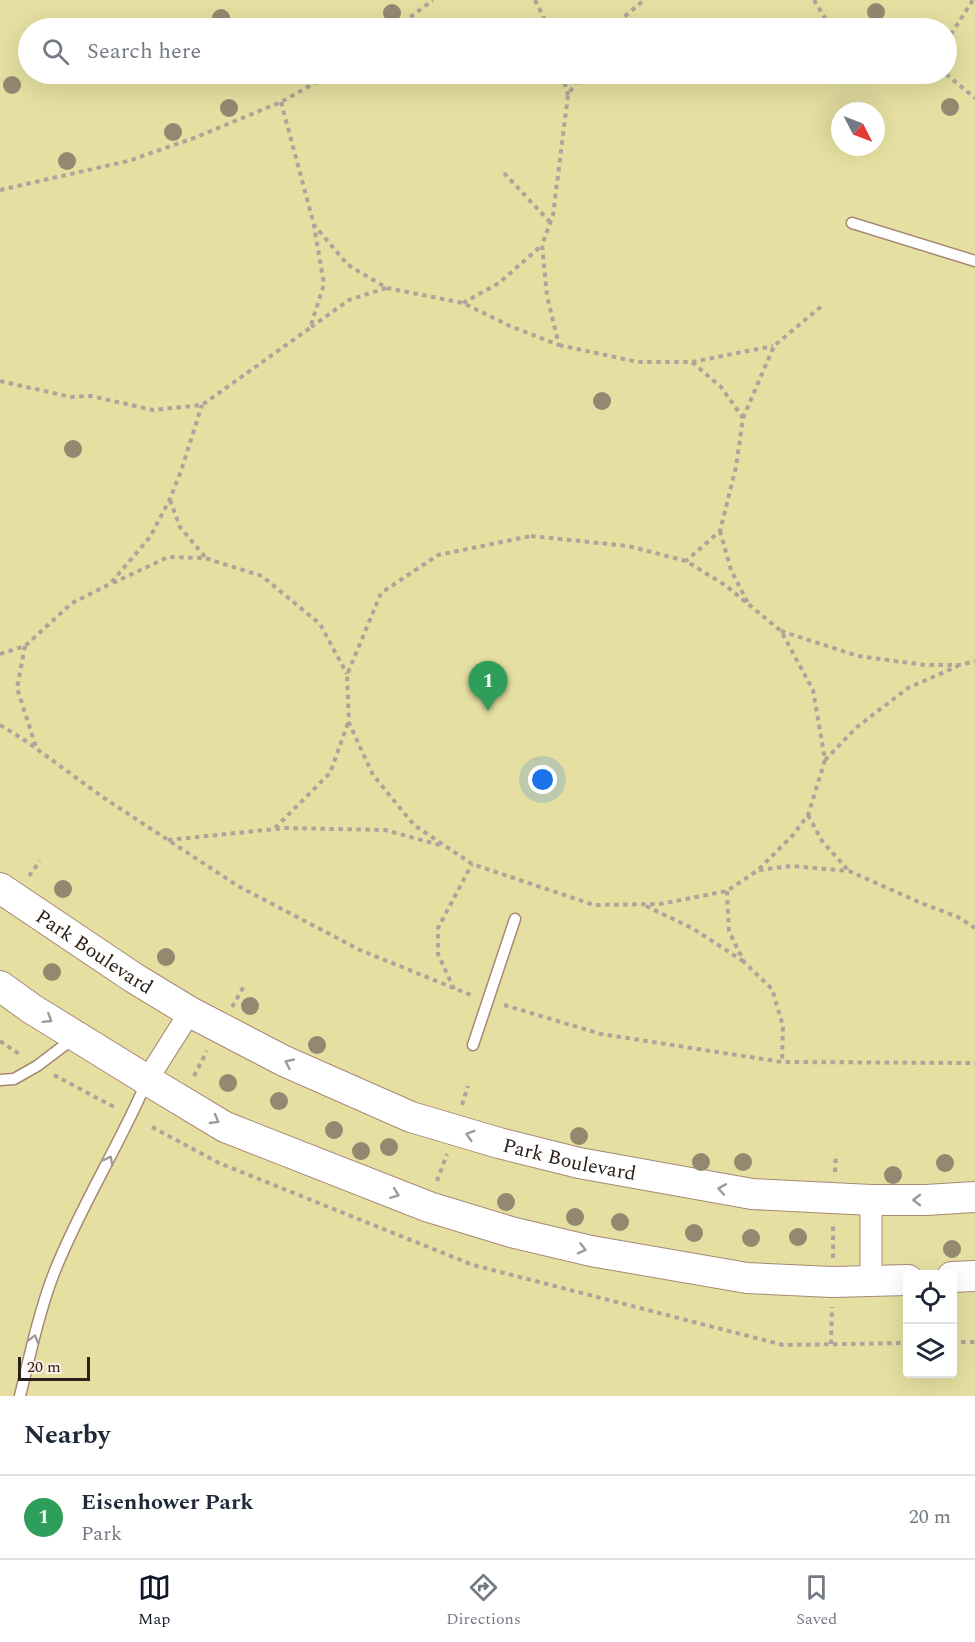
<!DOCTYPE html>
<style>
:root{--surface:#fff;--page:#f6f6f7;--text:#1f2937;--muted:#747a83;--line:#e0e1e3;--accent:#111827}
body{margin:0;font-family:Spectral,serif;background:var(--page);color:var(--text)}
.controls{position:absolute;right:18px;bottom:18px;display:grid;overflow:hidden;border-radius:6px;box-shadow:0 6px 24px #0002}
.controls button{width:54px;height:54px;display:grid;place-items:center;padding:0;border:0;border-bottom:2px solid var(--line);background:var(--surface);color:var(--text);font:30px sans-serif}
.compass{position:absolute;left:831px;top:102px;width:54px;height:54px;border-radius:50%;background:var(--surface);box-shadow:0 6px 24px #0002;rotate:132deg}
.scale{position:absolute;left:18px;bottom:15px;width:72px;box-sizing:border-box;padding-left:6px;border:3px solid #2c2018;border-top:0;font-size:16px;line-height:21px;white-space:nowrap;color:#2c2018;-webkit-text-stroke:4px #feefe7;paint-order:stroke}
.you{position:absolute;left:543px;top:780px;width:21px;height:21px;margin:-15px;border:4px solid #fff;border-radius:50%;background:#1a73e8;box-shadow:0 0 0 9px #1a73e833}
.badge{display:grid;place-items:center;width:39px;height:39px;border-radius:50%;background:var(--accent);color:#fff;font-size:20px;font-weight:700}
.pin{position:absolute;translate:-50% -50px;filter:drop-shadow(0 2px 3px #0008)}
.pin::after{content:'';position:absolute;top:32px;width:21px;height:18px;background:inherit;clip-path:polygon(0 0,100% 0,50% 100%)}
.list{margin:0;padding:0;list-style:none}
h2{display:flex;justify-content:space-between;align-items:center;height:78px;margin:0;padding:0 24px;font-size:26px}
h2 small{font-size:20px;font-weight:400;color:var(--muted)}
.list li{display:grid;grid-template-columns:39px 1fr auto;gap:18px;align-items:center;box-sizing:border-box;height:84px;padding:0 24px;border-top:2px solid var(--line)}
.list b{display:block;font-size:22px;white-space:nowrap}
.list p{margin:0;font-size:20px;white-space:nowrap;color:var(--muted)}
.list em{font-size:20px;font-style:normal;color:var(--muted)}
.icon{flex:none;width:33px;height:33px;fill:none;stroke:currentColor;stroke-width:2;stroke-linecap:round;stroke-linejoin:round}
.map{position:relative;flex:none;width:975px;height:1396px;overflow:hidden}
.search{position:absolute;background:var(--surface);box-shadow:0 6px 24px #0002;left:18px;right:18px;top:18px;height:66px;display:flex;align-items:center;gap:15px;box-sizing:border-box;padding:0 21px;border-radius:33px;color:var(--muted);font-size:22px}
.sheet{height:162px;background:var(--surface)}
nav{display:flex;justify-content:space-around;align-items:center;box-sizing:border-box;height:84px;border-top:2px solid var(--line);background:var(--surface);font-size:16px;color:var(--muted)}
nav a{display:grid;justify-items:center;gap:3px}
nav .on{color:var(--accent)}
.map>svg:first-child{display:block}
.park{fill:#e5dfa1;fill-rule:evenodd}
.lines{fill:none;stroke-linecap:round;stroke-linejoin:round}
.lane-casing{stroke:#a88875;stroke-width:13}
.street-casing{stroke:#a88875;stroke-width:23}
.secondary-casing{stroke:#a88875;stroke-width:32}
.path{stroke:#b1a39b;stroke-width:4;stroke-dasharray:4.5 4.5;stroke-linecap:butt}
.lane{stroke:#fff;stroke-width:10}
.street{stroke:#fff;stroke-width:21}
.secondary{stroke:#fff;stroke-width:30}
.tree{fill:#928970}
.oneway{stroke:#a09b97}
.labels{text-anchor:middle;stroke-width:6;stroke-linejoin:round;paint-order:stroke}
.street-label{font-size:20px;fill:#2c2018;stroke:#feefe7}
</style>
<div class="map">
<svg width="975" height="1396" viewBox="0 0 975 1396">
<rect width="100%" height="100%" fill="#feefe7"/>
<path class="park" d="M 0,0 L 975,0 L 975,1396 L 0,1396 ZM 28,28 L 946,28 L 946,74 L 28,74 ZM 840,111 L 876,111 L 876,147 L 840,147 ZM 908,1274 L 952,1274 L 952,1374 L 908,1374 Z"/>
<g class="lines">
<defs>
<path id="lane" d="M 852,223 L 975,261
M 473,1045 L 515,919
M 0,1080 L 14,1079 L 37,1066 L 74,1038
M 20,1396 C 30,1355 39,1312 54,1273 C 80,1207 118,1148 146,1083"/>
<path id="street" d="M 147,1080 L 190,1012
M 871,1281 L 871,1200"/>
<g id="secondary">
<path id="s1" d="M 0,888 L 134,978 L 190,1012 L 284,1061 L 411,1117 L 499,1143 L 579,1163 L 752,1194 L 871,1200 L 926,1200 L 975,1197"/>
<path d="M 0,986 L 32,1009 L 147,1080 L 225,1127 L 429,1207 L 511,1232 L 591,1251 L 747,1278 L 832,1282 L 908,1280"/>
<path d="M 952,1277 L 975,1276"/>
</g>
</defs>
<use href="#lane" class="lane-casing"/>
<use href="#street" class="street-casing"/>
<use href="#secondary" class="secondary-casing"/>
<path class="path" d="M 535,0 L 549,28
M 814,0 L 831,28
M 396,28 L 433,0
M 611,28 L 644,0
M 946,42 L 973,0
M 562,74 L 568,95
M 946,74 L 975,98
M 281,102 L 314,225 L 348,265 L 387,288 L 463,303 L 510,326 L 559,345 L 547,296 L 542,245 L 553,215 L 568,95 L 581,74
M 504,173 L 550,222
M 0,190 L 128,161 L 194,138 L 281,102 L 331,74
M 463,303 L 499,283 L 541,246
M 311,327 L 349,300 L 386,288
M 559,345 L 638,362 L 692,362 L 721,387 L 743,418 L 736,467 L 720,531 L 686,561
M 692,362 L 773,346
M 0,381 L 71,397 L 91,396 L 153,410 L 202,405 L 310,328 L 324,284 L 314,226
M 743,418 L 774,346 L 823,305
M 170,500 L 180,527 L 205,557
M 720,531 L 731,570 L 748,603
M 531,536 L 628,546 L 686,561 L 725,585 L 781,631 L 813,690 L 825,760 L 808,815 L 793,835 L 758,870 L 727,891 L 660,904 L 594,905 L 472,864 L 414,825 L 373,775 L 349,723 L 347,675 L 381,593 L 438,555 Z
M 113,583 L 168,557 L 205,558 L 262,576 L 320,624 L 347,674
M 781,631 L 858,656 L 925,665 L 961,665 L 975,661
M 25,646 L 17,688 L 37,750
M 0,654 L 25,646 L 72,603 L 110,584 L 150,537 L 170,499 L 181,471 L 202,405
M 0,725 L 23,739 L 104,798 L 238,886 L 360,950 L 471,995
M 825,760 L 857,727 L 908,688 L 958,666
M 808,815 L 822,841 L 848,870
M 275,828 L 330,773 L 348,723
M 168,840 L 285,828 L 385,830 L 443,846
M 759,870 L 791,866 L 849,871 L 921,903 L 958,917 L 975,928
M 29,876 L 40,861
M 727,891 L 729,931 L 744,962 L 772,989 L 783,1026 L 782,1062
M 646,906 L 692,928 L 743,961
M 454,989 L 438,954 L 438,928 L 472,864
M 504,1005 L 601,1034 L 782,1062 L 975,1063
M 232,1007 L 244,986
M 0,1041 L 22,1056
M 54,1075 L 116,1108
M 194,1076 L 207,1051
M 462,1105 L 468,1086
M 152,1127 L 219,1163 L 473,1265 L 783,1345 L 908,1343
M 835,1172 L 836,1154
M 437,1181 L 447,1154
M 833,1258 L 833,1223
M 952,1342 L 975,1342
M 831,1344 L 832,1307"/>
<use href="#lane" class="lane"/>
<use href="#street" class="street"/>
<use href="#secondary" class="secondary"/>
</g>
<g class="tree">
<circle cx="876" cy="12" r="9"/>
<circle cx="392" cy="13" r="9"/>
<circle cx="221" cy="18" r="9"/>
<circle cx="12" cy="85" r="9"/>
<circle cx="950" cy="107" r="9"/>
<circle cx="229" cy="108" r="9"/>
<circle cx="173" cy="132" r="9"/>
<circle cx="67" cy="161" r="9"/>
<circle cx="602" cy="401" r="9"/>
<circle cx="73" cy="449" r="9"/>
<circle cx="63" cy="889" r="9"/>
<circle cx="166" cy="957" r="9"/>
<circle cx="52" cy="972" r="9"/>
<circle cx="250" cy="1006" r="9"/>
<circle cx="317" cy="1045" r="9"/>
<circle cx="228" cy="1083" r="9"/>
<circle cx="279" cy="1101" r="9"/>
<circle cx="334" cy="1130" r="9"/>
<circle cx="579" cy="1136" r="9"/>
<circle cx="389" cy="1147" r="9"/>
<circle cx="361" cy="1151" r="9"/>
<circle cx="701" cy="1162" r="9"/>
<circle cx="743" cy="1162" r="9"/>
<circle cx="945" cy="1163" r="9"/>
<circle cx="893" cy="1175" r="9"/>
<circle cx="506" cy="1202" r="9"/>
<circle cx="575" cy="1217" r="9"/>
<circle cx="620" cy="1222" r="9"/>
<circle cx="694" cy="1233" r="9"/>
<circle cx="798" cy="1237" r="9"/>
<circle cx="751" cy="1238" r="9"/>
<circle cx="952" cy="1249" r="9"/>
</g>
<defs><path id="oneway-chevron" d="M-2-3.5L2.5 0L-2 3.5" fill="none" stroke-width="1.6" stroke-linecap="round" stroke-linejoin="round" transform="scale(1.5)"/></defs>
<g class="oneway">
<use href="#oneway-chevron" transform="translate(48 1019) rotate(32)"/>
<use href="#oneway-chevron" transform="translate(289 1063) rotate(-155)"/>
<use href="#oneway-chevron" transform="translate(215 1120) rotate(30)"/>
<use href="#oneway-chevron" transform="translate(470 1135) rotate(-163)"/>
<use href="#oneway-chevron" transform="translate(109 1160) rotate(-63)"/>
<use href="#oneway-chevron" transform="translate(722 1189) rotate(-170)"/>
<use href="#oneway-chevron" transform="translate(395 1194) rotate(21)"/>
<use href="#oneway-chevron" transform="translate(917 1200) rotate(180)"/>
<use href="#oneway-chevron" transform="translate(582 1249) rotate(14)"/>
<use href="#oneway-chevron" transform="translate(34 1339) rotate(-75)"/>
</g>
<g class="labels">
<g class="street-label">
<text dy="7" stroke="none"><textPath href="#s1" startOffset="114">Park Boulevard</textPath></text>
<text dy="7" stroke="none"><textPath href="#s1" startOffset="636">Park Boulevard</textPath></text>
</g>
</g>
</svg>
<div class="controls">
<button><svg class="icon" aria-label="locate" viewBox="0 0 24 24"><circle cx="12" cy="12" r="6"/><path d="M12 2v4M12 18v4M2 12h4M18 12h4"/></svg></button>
<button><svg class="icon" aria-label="layers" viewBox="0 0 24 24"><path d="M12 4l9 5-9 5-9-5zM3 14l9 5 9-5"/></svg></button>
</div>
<svg class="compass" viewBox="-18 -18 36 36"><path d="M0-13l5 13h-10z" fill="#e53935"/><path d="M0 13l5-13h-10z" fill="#747a83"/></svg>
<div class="scale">20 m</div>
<div class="you"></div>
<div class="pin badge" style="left:488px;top:711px;background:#2e9e5b">1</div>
<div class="search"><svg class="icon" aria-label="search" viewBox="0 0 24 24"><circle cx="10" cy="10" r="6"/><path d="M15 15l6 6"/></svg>Search here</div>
</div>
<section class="sheet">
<h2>Nearby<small></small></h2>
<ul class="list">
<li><span class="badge" style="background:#2e9e5b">1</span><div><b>Eisenhower Park</b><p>Park</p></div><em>20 m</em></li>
</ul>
</section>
<nav>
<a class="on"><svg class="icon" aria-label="map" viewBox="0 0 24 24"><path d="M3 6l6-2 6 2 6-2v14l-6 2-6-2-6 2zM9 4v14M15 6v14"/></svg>Map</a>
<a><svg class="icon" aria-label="directions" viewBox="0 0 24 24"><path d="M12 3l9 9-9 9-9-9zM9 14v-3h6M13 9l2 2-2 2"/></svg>Directions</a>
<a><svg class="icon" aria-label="saved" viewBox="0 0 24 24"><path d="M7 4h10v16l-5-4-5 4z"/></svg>Saved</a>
</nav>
